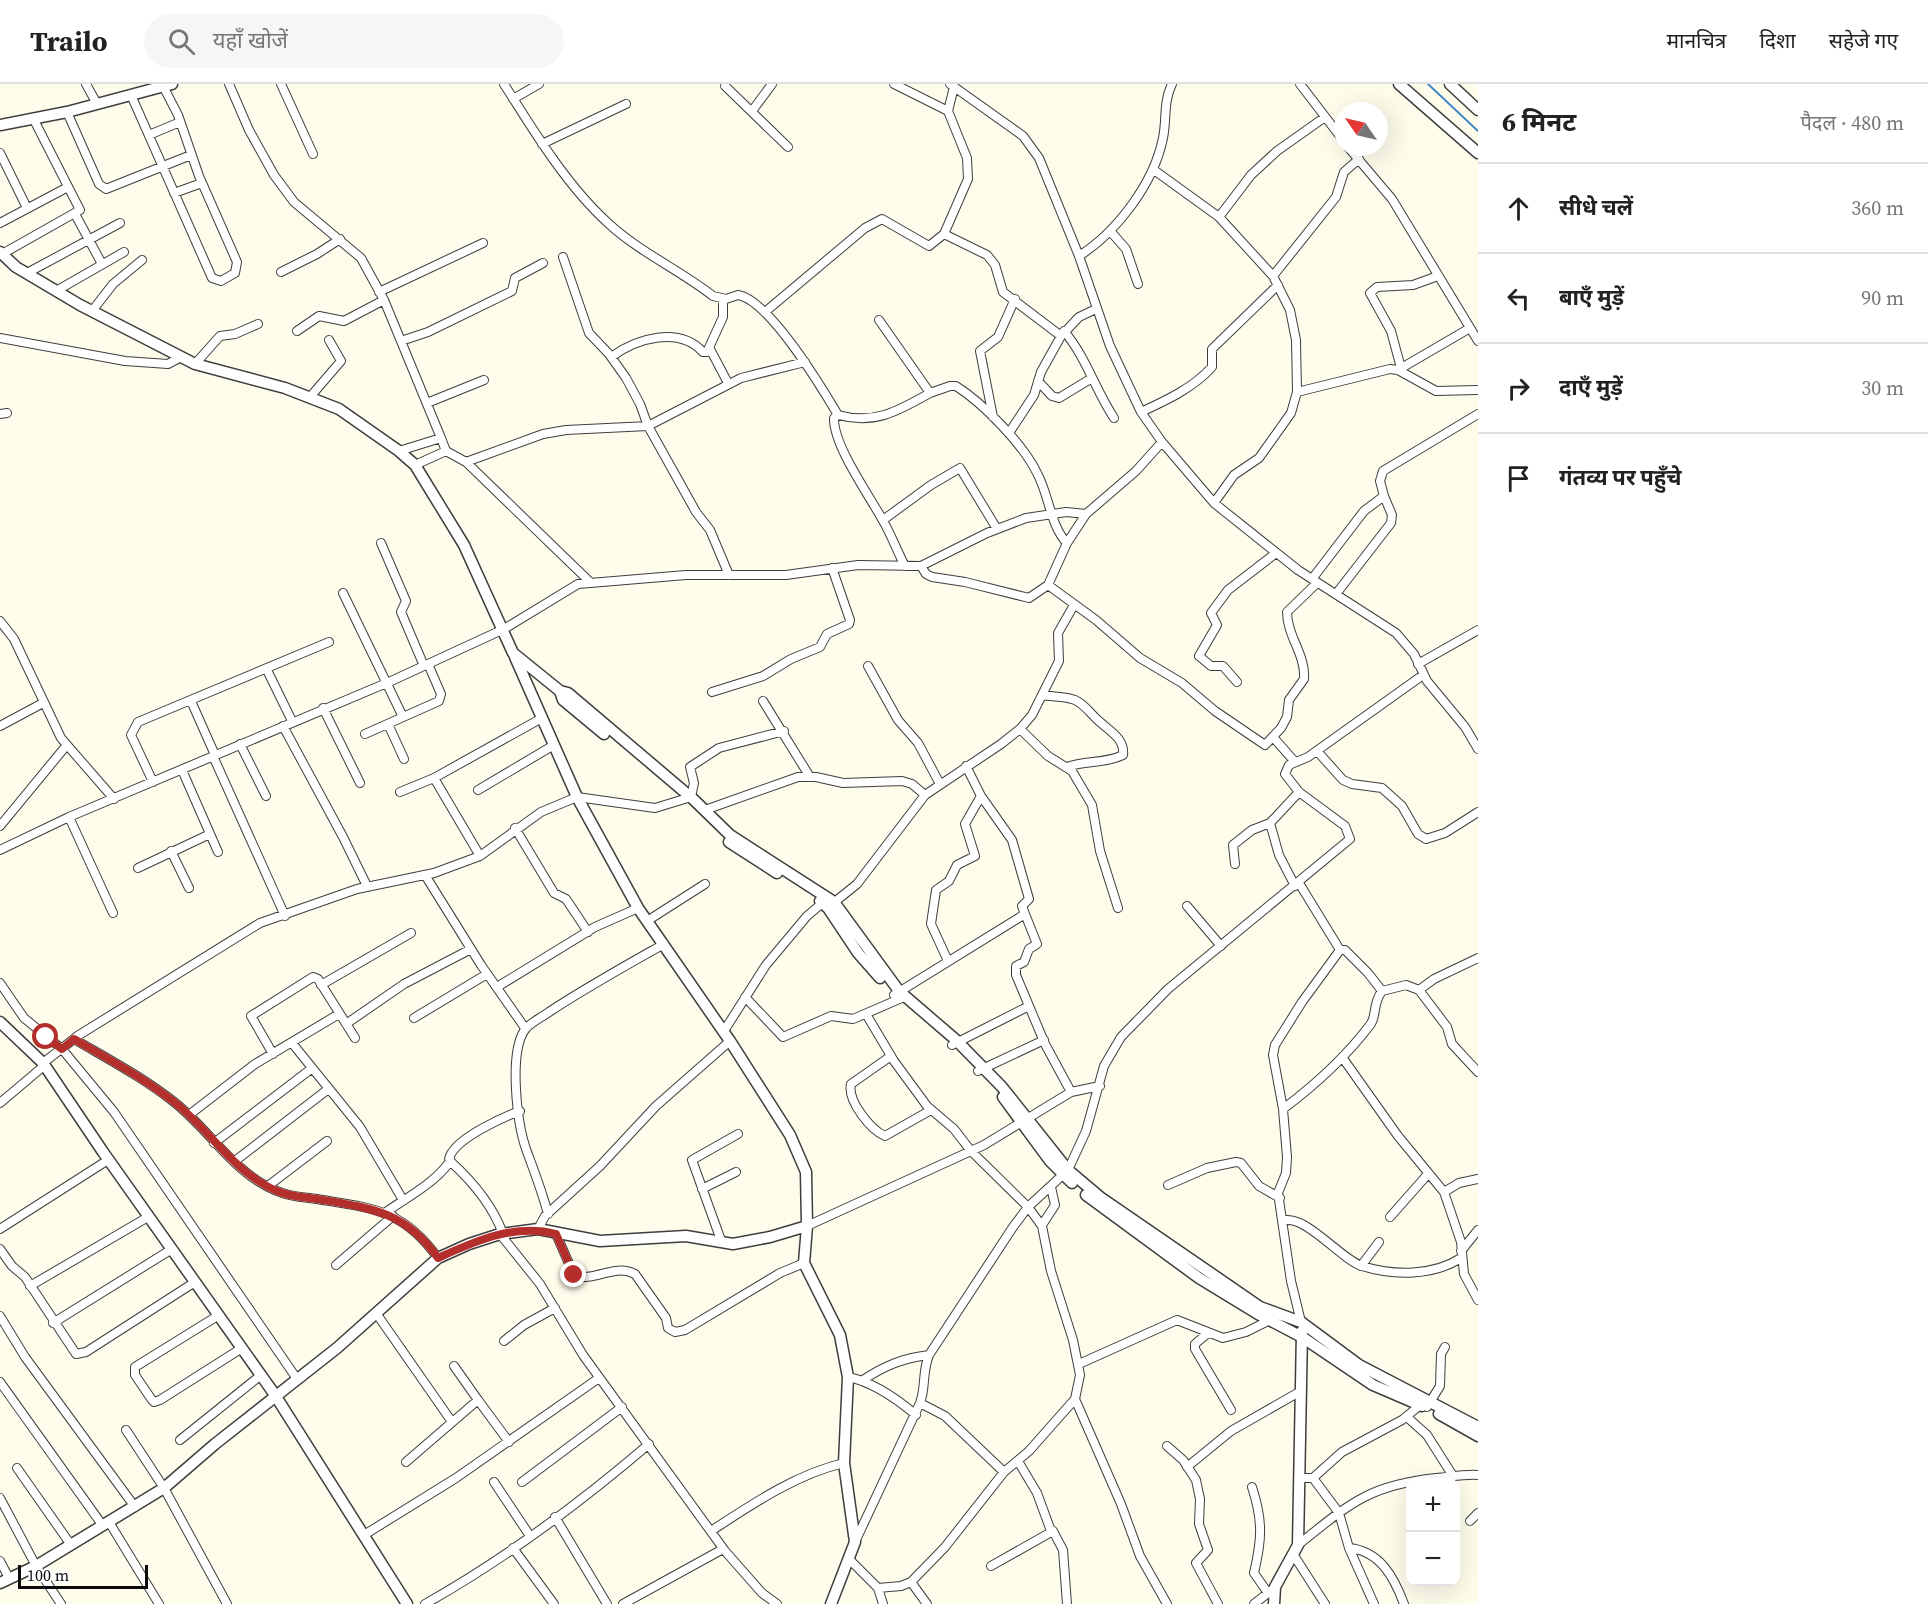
<!DOCTYPE html>
<html lang="hi">
<meta charset="utf-8">
<style>
:root{--surface:#fff;--page:#f6f6f6;--text:#222;--muted:#767676;--line:#e0e0e0}
body{margin:0;font-family:"Source Serif 4","Noto Sans Devanagari",serif;background:var(--page);color:var(--text)}
.controls{position:absolute;right:18px;bottom:18px;display:grid;overflow:hidden;border-radius:12px;box-shadow:0 6px 24px #0002}
.controls button{width:54px;height:54px;display:grid;place-items:center;padding:0;border:0;border-bottom:2px solid var(--line);background:var(--surface);color:var(--text);font:30px sans-serif}
.compass{position:absolute;left:1334px;top:18px;width:54px;height:54px;border-radius:50%;background:var(--surface);box-shadow:0 6px 24px #0002;rotate:304deg}
.scale{position:absolute;left:18px;bottom:15px;width:130px;box-sizing:border-box;padding-left:6px;border:3px solid #0b0b0b;border-top:0;font-size:16px;line-height:21px;white-space:nowrap;color:#0b0b0b;-webkit-text-stroke:4px #fff;paint-order:stroke}
.stop{position:absolute;width:18px;height:18px;margin:-14px;border:4px solid #b42f2b;border-radius:50%;background:#fff}
.stop.end{background:#b42f2b;border-color:#fff;box-shadow:0 2px 6px #0008}
.list{margin:0;padding:0;list-style:none}
h2{display:flex;justify-content:space-between;align-items:center;height:78px;margin:0;padding:0 24px;font-size:26px}
h2 small{font-size:20px;font-weight:400;color:var(--muted)}
.list li{display:grid;grid-template-columns:39px 1fr auto;gap:18px;align-items:center;box-sizing:border-box;height:90px;padding:0 24px;border-top:2px solid var(--line)}
.list b{display:block;font-size:22px;white-space:nowrap}
.list em{font-size:20px;font-style:normal;color:var(--muted)}
.icon{flex:none;width:33px;height:33px;fill:none;stroke:currentColor;stroke-width:2;stroke-linecap:round;stroke-linejoin:round}
.map{position:relative;flex:none;width:1478px;height:1520px;overflow:hidden}
header{display:flex;align-items:center;gap:36px;box-sizing:border-box;height:84px;padding:0 30px;background:var(--surface);border-bottom:2px solid var(--line)}
header strong{font-size:28px}
nav{display:flex;gap:33px;margin-inline-start:auto;font-size:21px}
.search{width:420px;height:54px;background:var(--page);display:flex;align-items:center;gap:15px;box-sizing:border-box;padding:0 21px;border-radius:33px;color:var(--muted);font-size:22px}
main{display:flex}
aside{flex:1;background:var(--surface)}
.map>svg:first-child{display:block}
.lines{fill:none;stroke-linecap:round;stroke-linejoin:round}
.stream{stroke:#3d85c6;stroke-width:2}
.minor-casing{stroke:#3e3e3e;stroke-width:10}
.tertiary-casing{stroke:#3e3e3e;stroke-width:13}
.minor{stroke:#fff;stroke-width:8}
.tertiary{stroke:#fff;stroke-width:10}
.route{stroke:#b42f2b;stroke-width:8}
</style>
<header>
<strong>Trailo</strong>
<div class="search"><svg class="icon" aria-label="search" viewBox="0 0 24 24"><circle cx="10" cy="10" r="6"/><path d="M15 15l6 6"/></svg>यहाँ खोजें</div>
<nav><a>मानचित्र</a><a>दिशा</a><a>सहेजे गए</a></nav>
</header>
<main>
<div class="map">
<svg width="1478" height="1520" viewBox="0 0 1478 1520">
<rect width="100%" height="100%" fill="#fefceb"/>
<g class="lines">
<path class="stream" d="M 1428,0 L 1478,47"/>
<defs>
<path id="minor" d="M 86,0 L 97,20
M 229,0 L 249,46 L 274,91 L 294,118 L 361,174 L 384,216 L 441,354 L 399,367
M 281,0 L 313,70
M 504,0 C 533,46 567,102 608,139 C 639,168 680,186 713,212 L 726,215 L 738,211 C 769,216 822,304 838,331 C 875,341 898,327 930,309
M 894,0 L 948,27
M 950,0 L 1023,52 L 1039,74 L 1079,172 L 1110,262 L 1141,328 L 1162,358 L 1214,419 L 1298,486 L 1396,549 L 1414,570 L 1427,597 L 1465,643 L 1478,665
M 1300,0 L 1343,56
M 725,2 L 788,63
M 131,11 L 212,194 L 221,197 L 235,189 L 237,178 L 199,92 L 178,31 L 163,2
M 513,15 L 539,0
M 752,27 L 772,0
M 67,28 L 99,100 L 106,105 L 191,71
M 149,51 L 180,38
M 542,60 L 626,20
M 1348,63 L 1392,115 L 1478,257
M 0,69 L 27,124
M 1154,86 L 1219,133 L 1273,192 L 1290,226 L 1296,256 L 1297,308 L 1291,329 L 1259,374 L 1234,391 L 1214,419
M 174,109 L 202,99
M 75,130 L 102,180
M 1219,133 L 1251,91 L 1277,67 L 1325,33
M 0,139 L 68,103
M 1111,148 L 1126,165 L 1138,200
M 944,150 L 987,171 L 995,181 L 1003,208 L 1061,252 L 1079,233 L 1096,225
M 2,170 L 80,126 L 33,34
M 1079,172 C 1117,148 1154,99 1163,54 C 1167,35 1163,18 1172,0
M 563,173 L 589,249 L 609,270 L 626,294 L 640,320 L 648,342 L 696,428 L 710,446 L 729,491
M 281,188 L 317,170 L 340,155
M 27,189 L 120,139
M 1273,192 L 1336,113 L 1344,88 L 1359,75
M 56,207 L 124,168
M 379,208 L 483,159
M 92,227 L 113,200 L 142,176
M 765,228 L 865,144 L 882,135 L 929,162 L 944,150 L 968,95 L 967,74 L 948,27 L 954,3
M 879,236 L 930,309 L 950,302 L 956,302 C 984,320 1024,361 1038,391 C 1049,412 1051,443 1067,459
M 297,247 L 319,232 L 344,237 L 384,216
M 1064,247 C 1086,273 1095,305 1114,334
M 0,254 L 125,277 L 168,280 L 181,273
M 401,257 L 428,248 L 512,207 L 515,194 L 543,179
M 710,265 L 728,299
M 611,273 C 637,254 679,242 703,268 L 707,268 L 723,233 L 723,215
M 195,280 L 220,252 L 235,250 L 258,240
M 1401,284 L 1391,247 L 1370,209 L 1377,203 L 1413,201 L 1438,192
M 1398,286 L 1470,244
M 1038,297 L 1052,312 L 1059,314 L 1092,294
M 1297,308 L 1390,285 L 1398,286 L 1436,307 L 1478,306
M 310,313 L 341,277 L 329,256
M 427,319 L 484,296
M 1141,328 C 1167,316 1193,304 1212,283 L 1212,265 L 1278,201
M 0,330 L 7,329
M 838,331 L 834,334 C 833,361 869,411 882,435 C 891,450 897,467 905,482
M 993,333 L 980,267 L 998,253 L 1015,215
M 1009,349 L 1034,311 L 1041,288 L 1061,252
M 441,354 L 446,367 L 466,378 L 590,498
M 466,378 L 543,350 L 566,346 L 648,342 L 741,294 L 805,278
M 415,381 L 446,367
M 1384,412 L 1380,397 L 1383,387 L 1478,330
M 883,436 L 931,401 L 960,384 L 997,445
M 381,459 L 406,517 L 401,528 L 424,582
M 921,482 L 926,490 L 932,493 L 965,498 L 1029,514 L 1048,501 L 1096,536 L 1140,574 L 1182,599 L 1215,627 L 1265,661 L 1281,644 L 1287,633 L 1289,616 L 1304,595 C 1306,571 1287,552 1287,528 L 1317,499
M 1312,495 L 1364,427 L 1384,412 L 1392,431 L 1391,439 L 1336,510
M 1048,501 L 1067,459 L 1086,430 L 1136,387 L 1162,358
M 343,509 L 403,633
M 0,537 L 14,555 L 61,654 L 114,715
M 1418,580 L 1478,546
M 868,582 L 898,636 L 918,659 L 940,700
M 267,586 L 292,637
M 1237,598 L 1223,582 L 1211,582 L 1199,572 L 1217,541 L 1211,529 L 1228,506 L 1276,469
M 712,608 L 763,592 L 791,575 L 820,563 L 827,550 L 849,540 L 850,536 L 832,484
M 1042,611 C 1053,613 1066,612 1075,616 C 1086,621 1091,631 1100,638 C 1110,647 1125,655 1123,671 C 1105,680 1086,676 1067,683
M 191,617 L 215,671
M 763,617 L 810,693
M 323,624 L 360,699
M 388,640 L 404,675
M 0,642 L 43,619
M 283,642 L 343,753 L 367,802
M 1020,645 L 1048,672 L 1072,687 L 1092,721 L 1100,767 L 1118,824
M 365,650 L 439,617 L 441,610 L 428,580
M 1273,653 L 1295,678
M 240,660 L 266,712
M 1317,667 L 1343,696 L 1352,700 L 1382,704 L 1402,722 L 1418,750 L 1426,755 L 1445,749 L 1478,728
M 213,672 L 285,832
M 966,682 L 981,712 L 1012,756 L 1029,815 L 1022,822 L 1025,830
M 182,686 L 218,768
M 434,694 L 542,634
M 153,698 L 131,651 L 138,638 L 329,558
M 478,706 L 554,661
M 400,708 L 434,694 L 480,772
M 705,726 L 798,693 L 816,693 L 843,699 L 902,697 L 912,700 L 925,711 L 1001,660 L 1020,645 L 1032,631 L 1059,577 L 1058,549 L 1074,521
M 69,733 L 113,829
M 1270,739 L 1279,771 L 1295,802
M 0,742 L 66,662
M 515,744 L 554,809 L 566,815 L 588,848
M 0,766 L 69,733 L 389,598 L 504,545 L 578,500 L 686,491 L 786,491 L 858,481 L 921,482 L 987,449 L 1026,434 L 1066,428 L 1086,430
M 171,767 L 189,804
M 1235,780 L 1233,761 L 1252,746 L 1270,739 L 1299,708
M 138,784 L 210,750
M 425,791 L 481,881 L 525,944
M 1299,799 L 1340,866 L 1302,918 L 1275,961 L 1273,971 L 1283,1025 L 1287,1073 L 1286,1089 L 1278,1109 L 1291,1197 L 1301,1238
M 831,821 L 857,800 L 925,711
M 1187,822 L 1221,862
M 647,837 L 705,800
M 1340,866 L 1345,866 L 1368,889 L 1382,907 L 1406,901 L 1419,906 L 1447,943 L 1452,960 L 1478,988
M 948,877 L 931,840 L 936,806 L 949,797 L 957,781 L 975,772 L 965,740 L 981,712
M 0,899 L 24,934 L 62,965 L 114,1028 L 297,1295
M 321,901 L 411,849
M 497,903 L 595,843 L 638,824
M 1419,906 L 1434,895 L 1478,874
M 894,911 L 1025,830 L 1037,860 L 1029,865 L 1024,878 L 1016,882 L 1016,891 L 1045,960 L 1071,1008
M 745,913 L 783,953 L 831,932 L 853,935 L 904,913
M 866,930 L 894,977 L 927,1022 L 954,1045 L 971,1067 L 1028,1123 L 1042,1142 L 1051,1187 L 1073,1256 L 1080,1291 L 1075,1315 L 1029,1367 L 1004,1388 L 945,1463 L 911,1498 L 901,1502 L 878,1504
M 414,934 L 487,890
M 346,940 L 404,900 L 471,865
M 724,947 L 766,881 L 807,832 L 826,816
M 74,955 C 108,975 144,994 174,1018 C 209,1045 234,1090 277,1107 C 290,1113 303,1113 317,1115 C 372,1124 403,1125 438,1174
M 292,959 L 360,1043 L 403,1116
M 952,961 L 1029,922
M 273,970 L 251,932 L 313,893 L 318,895 L 355,954
M 891,972 L 851,1000 C 847,1017 871,1046 885,1052 L 931,1026
M 1342,973 L 1398,1052 L 1444,1108 L 1461,1158 L 1464,1190 L 1478,1216
M 43,979 L 79,951 L 260,839 L 357,805 L 434,789 L 480,772 L 541,728 L 577,713 L 655,724 L 691,713 L 694,699 L 690,683 L 719,664 L 784,647
M 978,987 L 1044,956
M 0,1019 L 45,981
M 1283,1025 C 1315,1001 1345,974 1370,941 C 1377,933 1372,920 1382,907
M 189,1031 L 255,980 L 339,930
M 214,1059 L 311,985
M 235,1077 L 327,1006
M 450,1077 C 472,1097 493,1122 503,1150
M 1168,1101 L 1207,1084 L 1236,1078 L 1241,1079 L 1259,1102 L 1280,1114
M 268,1102 L 327,1057
M 702,1105 L 736,1088
M 1444,1108 L 1459,1099 L 1478,1095
M 386,1128 C 406,1114 433,1100 448,1080 C 454,1073 447,1079 450,1072 C 457,1054 503,1033 520,1027
M 548,1130 C 542,1107 534,1087 526,1065 C 517,1039 509,971 524,947 C 529,939 541,934 549,928 C 587,903 625,882 664,860
M 1390,1133 L 1428,1090
M 1282,1137 C 1305,1129 1340,1175 1362,1182 C 1394,1192 1433,1192 1461,1174
M 1042,1141 L 1055,1121 L 1051,1103
M 807,1142 L 984,1061 L 1071,1008 L 1100,1002
M 0,1145 L 108,1076
M 538,1145 L 545,1132 L 600,1082 L 656,1022 L 730,957
M 500,1150 L 540,1200 L 583,1271 L 725,1467 L 762,1509 L 777,1520
M 556,1150 L 574,1191 C 593,1199 614,1179 635,1190 L 666,1234 L 668,1244 L 675,1248 L 685,1246 L 780,1189 L 804,1179
M 722,1159 L 692,1076 L 738,1050
M 0,1165 L 12,1182 L 25,1193 L 76,1270 L 86,1268 L 195,1198
M 1461,1167 L 1478,1146
M 336,1181 L 393,1132
M 1361,1182 L 1379,1158
M 30,1202 L 148,1133
M 376,1229 L 452,1338
M 219,1231 L 135,1283 L 135,1291 L 152,1316 L 154,1318 L 160,1316 L 242,1264
M 0,1232 L 25,1273 L 135,1423
M 53,1239 L 172,1165
M 1208,1249 L 1195,1260 L 1195,1265 L 1231,1326
M 504,1257 L 524,1241 L 555,1224
M 1079,1280 L 1177,1236 L 1223,1254 L 1246,1248 L 1274,1234
M 454,1282 L 478,1316
M 848,1293 C 873,1298 896,1314 916,1331
M 863,1296 C 884,1282 903,1274 929,1271
M 0,1298 L 103,1442
M 1075,1315 L 1121,1420 L 1140,1472 L 1167,1520
M 920,1319 L 945,1332 L 1004,1388
M 1427,1323 L 1440,1302 L 1441,1270 L 1445,1263
M 1407,1333 L 1427,1351 L 1453,1392
M 126,1346 L 164,1404 L 227,1520
M 180,1356 L 261,1291
M 1167,1362 L 1183,1376 L 1196,1396 L 1200,1415 L 1199,1440 L 1208,1466 L 1196,1479 L 1218,1520
M 1018,1377 L 1037,1409 L 1051,1447
M 406,1378 L 478,1316 L 509,1358
M 1187,1383 L 1231,1347 L 1301,1307
M 17,1384 L 71,1461
M 1300,1394 L 1313,1394 L 1339,1429 L 1349,1464 C 1380,1467 1394,1493 1404,1520
M 1313,1394 L 1342,1368 L 1402,1336 L 1424,1318
M 494,1398 L 530,1452
M 522,1398 L 622,1323
M 1252,1403 C 1263,1437 1262,1455 1254,1489 L 1268,1509
M 0,1414 L 36,1482 L 61,1520
M 555,1433 L 607,1520
M 1470,1437 L 1478,1429
M 109,1438 L 159,1520
M 711,1447 C 751,1421 796,1390 844,1379
M 364,1451 L 456,1394 L 599,1294
M 855,1458 L 920,1319 C 926,1303 922,1288 929,1271 L 1013,1143 L 1028,1123 L 1068,1086 L 1086,1047 L 1104,982 L 1121,953 L 1168,905 L 1350,755 L 1345,742 L 1299,708 L 1285,690 L 1289,681 L 1308,673 L 1423,591
M 1298,1461 C 1349,1420 1369,1401 1436,1394 C 1450,1393 1464,1390 1478,1391
M 513,1464 L 554,1520
M 1349,1464 L 1374,1520
M 1293,1470 L 1325,1520
M 850,1476 L 878,1504 L 883,1520
M 0,1477 L 9,1494
M 991,1482 L 1053,1447 L 1063,1466 L 1067,1520
M 911,1498 L 927,1520
M 425,1520 C 505,1475 580,1419 649,1360
M 623,1520 L 723,1465
M 1254,1520 L 1272,1506"/>
<path id="tertiary" d="M 1399,0 L 1478,69
M 1450,0 L 1478,26
M 0,41 L 67,28 L 172,0
M 0,168 L 16,183 L 80,221 L 195,280 L 285,304 L 339,325 L 399,367 L 415,381 L 464,461 L 513,569 L 560,607 L 568,609 L 693,715 L 730,751 L 834,818 L 899,907 L 956,956 L 1002,1003 L 1068,1086 L 1100,1113 L 1260,1223 L 1301,1238 L 1359,1281 L 1478,1343
M 515,573 L 577,713 L 638,824 L 730,957 L 790,1051 L 806,1088 L 807,1142 L 804,1179 L 840,1251 L 848,1293 L 844,1379 L 855,1458 L 831,1520
M 560,607 L 563,616 L 604,650
M 729,758 L 777,789
M 820,817 L 828,824 L 858,869 L 880,894
M 0,938 L 43,979 L 103,1068 L 275,1311 L 407,1520
M 1003,1013 L 1050,1077 L 1072,1099
M 1086,1111 L 1199,1194 L 1258,1230 L 1302,1253 L 1373,1301 L 1422,1322
M 1439,1330 L 1478,1352
M 0,1499 L 36,1482 L 164,1404 L 215,1360 L 337,1264 L 438,1174 L 469,1160 L 500,1150 L 538,1145 L 600,1157 L 686,1152 L 733,1160 L 770,1153 L 807,1142
M 1274,1520 L 1275,1503 L 1298,1461 L 1302,1247"/>
</defs>
<use href="#minor" class="minor-casing"/>
<use href="#tertiary" class="tertiary-casing"/>
<use href="#minor" class="minor"/>
<use href="#tertiary" class="tertiary"/>
</g>
<g class="lines">
<path class="route" d="M 46,953 L 62,965 L 74,955 C 108,975 144,994 174,1018 C 209,1045 235,1090 277,1107 C 290,1113 303,1113 317,1115 C 370,1124 405,1127 438,1174 C 475,1157 515,1139 556,1150 L 574,1191"/>
</g>
</svg>
<div class="controls">
<button>+</button>
<button>−</button>
</div>
<svg class="compass" viewBox="-18 -18 36 36"><path d="M0-13l5 13h-10z" fill="#e53935"/><path d="M0 13l5-13h-10z" fill="#767676"/></svg>
<div class="scale">100 m</div>
<div class="stop" style="left:46px;top:953px"></div>
<div class="stop end" style="left:574px;top:1191px"></div>
</div>
<aside>
<h2>6 मिनट<small>पैदल · 480 m</small></h2>
<ul class="list">
<li><svg class="icon" aria-label="ahead" viewBox="0 0 24 24"><path d="M12 20V5M6 11l6-6 6 6"/></svg><div><b>सीधे चलें</b></div><em>360 m</em></li>
<li><svg class="icon" aria-label="left" viewBox="0 0 24 24"><path d="M17 20v-9H6M10 6l-5 5 5 5"/></svg><div><b>बाएँ मुड़ें</b></div><em>90 m</em></li>
<li><svg class="icon" aria-label="right" viewBox="0 0 24 24"><path d="M7 20v-9h11M14 6l5 5-5 5"/></svg><div><b>दाएँ मुड़ें</b></div><em>30 m</em></li>
<li><svg class="icon" aria-label="arrive" viewBox="0 0 24 24"><path d="M6 21V4h12l-3 4 3 4H6"/></svg><div><b>गंतव्य पर पहुँचे</b></div></li>
</ul>
</aside>
</main>
